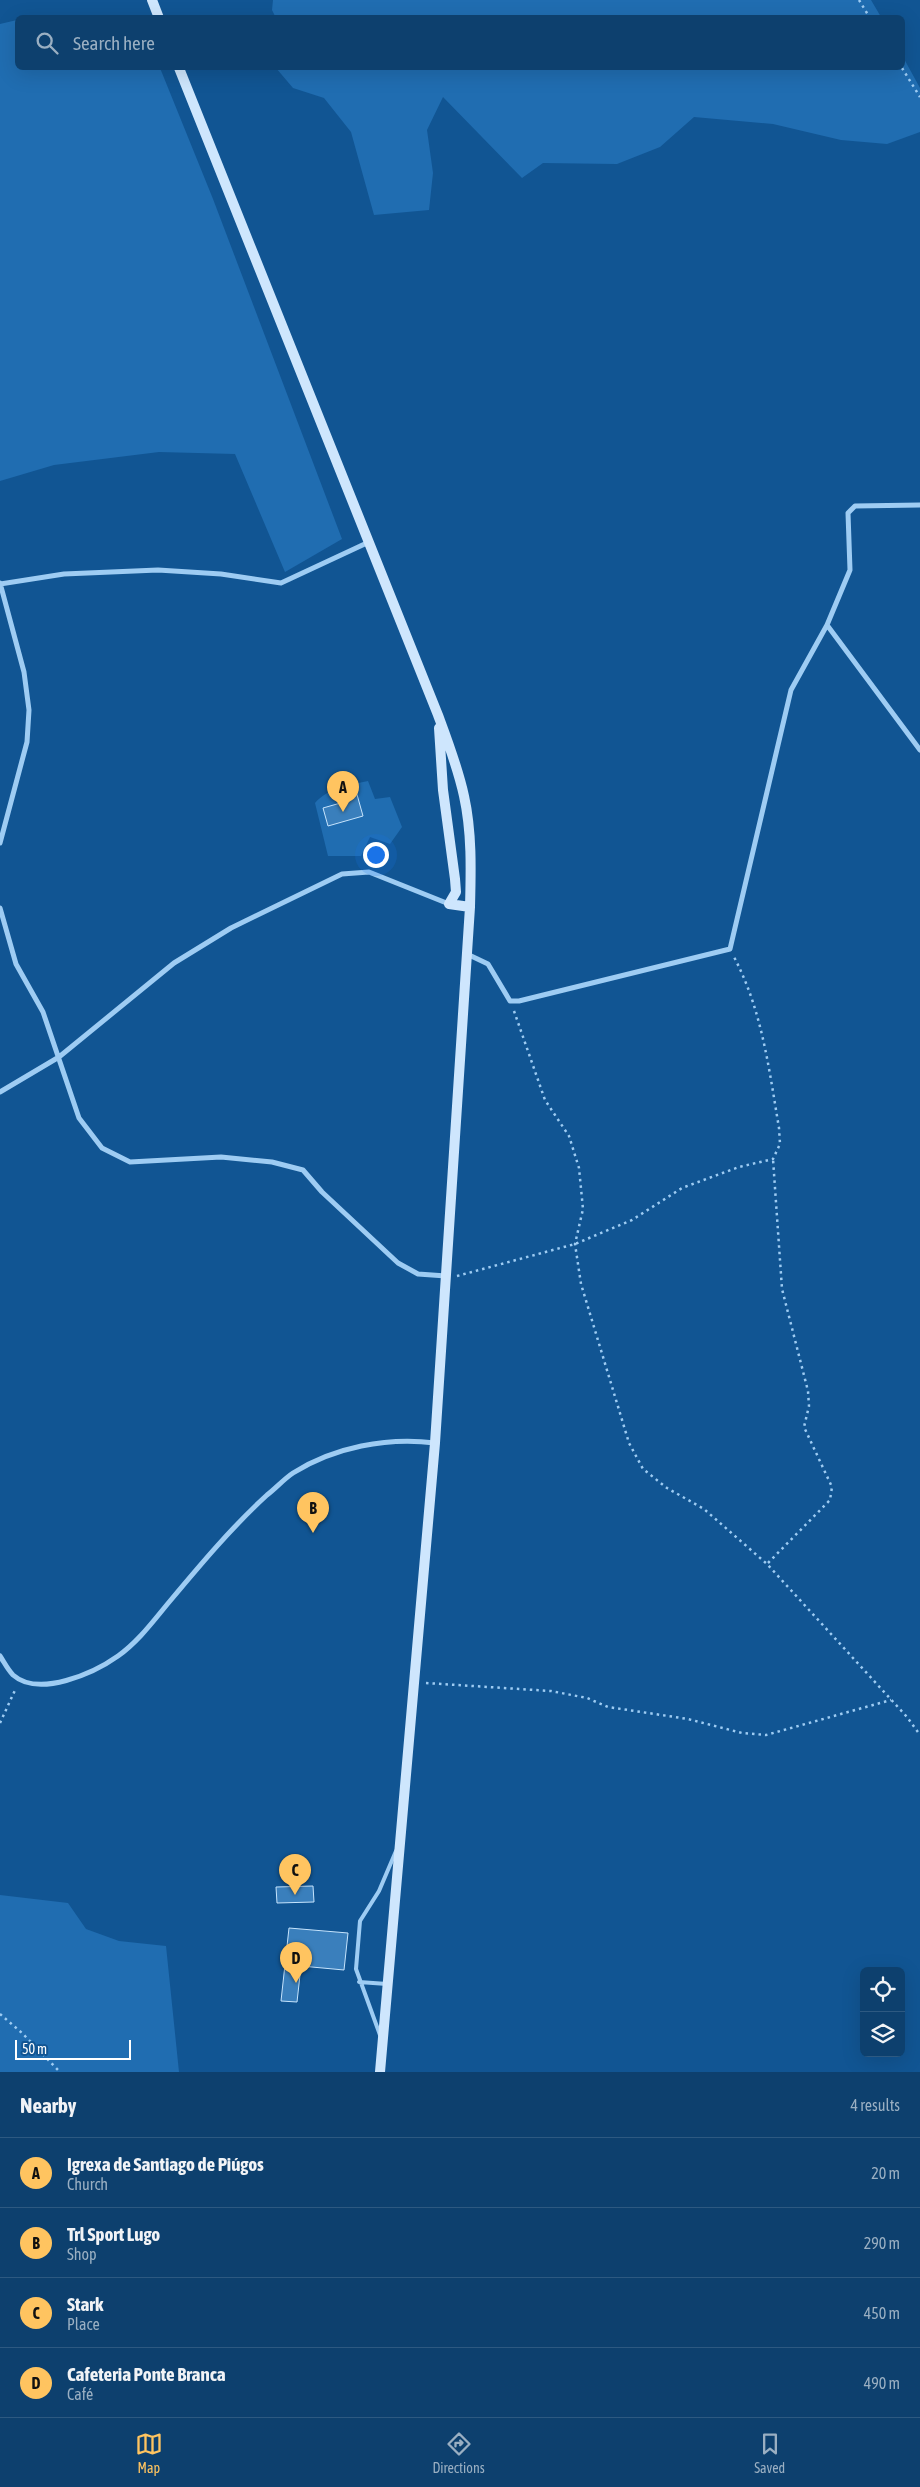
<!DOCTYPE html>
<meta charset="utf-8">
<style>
:root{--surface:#0d406e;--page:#164773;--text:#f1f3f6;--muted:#9aafc2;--line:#2d5981;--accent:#ffc460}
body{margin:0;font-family:"Asap Condensed",sans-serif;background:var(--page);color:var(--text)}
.controls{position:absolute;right:15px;bottom:15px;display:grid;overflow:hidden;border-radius:8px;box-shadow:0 5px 20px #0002}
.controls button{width:45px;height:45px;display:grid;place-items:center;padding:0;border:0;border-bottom:1px solid var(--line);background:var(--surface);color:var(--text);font:25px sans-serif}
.scale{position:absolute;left:15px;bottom:12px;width:116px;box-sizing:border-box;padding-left:5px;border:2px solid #fff;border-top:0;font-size:14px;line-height:18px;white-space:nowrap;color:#fff;-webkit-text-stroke:4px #115593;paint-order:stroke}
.you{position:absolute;left:375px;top:854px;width:18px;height:18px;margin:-12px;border:4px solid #fff;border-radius:50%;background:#1a73e8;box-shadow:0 0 0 8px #1a73e833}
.badge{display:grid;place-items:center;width:32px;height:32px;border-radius:50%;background:var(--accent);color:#111;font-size:16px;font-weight:700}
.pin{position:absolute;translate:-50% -41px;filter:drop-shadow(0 1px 2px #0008)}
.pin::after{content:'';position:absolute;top:26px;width:18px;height:15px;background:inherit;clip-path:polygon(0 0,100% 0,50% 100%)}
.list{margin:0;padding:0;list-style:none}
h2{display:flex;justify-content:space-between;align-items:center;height:65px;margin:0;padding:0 20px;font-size:21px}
h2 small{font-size:16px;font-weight:400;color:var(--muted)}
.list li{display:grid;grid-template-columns:32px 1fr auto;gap:15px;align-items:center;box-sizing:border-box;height:70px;padding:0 20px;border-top:1px solid var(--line)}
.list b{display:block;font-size:19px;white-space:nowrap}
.list p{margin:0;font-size:16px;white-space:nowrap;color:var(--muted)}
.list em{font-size:16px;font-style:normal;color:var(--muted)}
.icon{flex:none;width:28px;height:28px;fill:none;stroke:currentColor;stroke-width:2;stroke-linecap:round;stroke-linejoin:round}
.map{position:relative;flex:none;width:920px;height:2072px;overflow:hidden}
.search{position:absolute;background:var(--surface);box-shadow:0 5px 20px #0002;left:15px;right:15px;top:15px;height:55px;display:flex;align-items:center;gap:12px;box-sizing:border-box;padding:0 18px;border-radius:8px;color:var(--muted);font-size:19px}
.sheet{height:345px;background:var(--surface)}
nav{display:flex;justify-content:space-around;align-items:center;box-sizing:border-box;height:70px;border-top:1px solid var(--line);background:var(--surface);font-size:14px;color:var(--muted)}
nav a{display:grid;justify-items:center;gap:2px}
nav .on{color:var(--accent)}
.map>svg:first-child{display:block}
.green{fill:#206db1}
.building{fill:#3a7fbc;stroke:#c6e4fd}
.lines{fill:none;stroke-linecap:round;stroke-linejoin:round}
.path{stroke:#9eccf3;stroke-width:2.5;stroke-dasharray:2.5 4;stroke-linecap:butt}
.service{stroke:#9eccf3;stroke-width:4}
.minor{stroke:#9eccf3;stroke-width:5}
.secondary{stroke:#cee6fd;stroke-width:10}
</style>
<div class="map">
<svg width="920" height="2072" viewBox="0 0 920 2072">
<rect width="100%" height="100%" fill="#115593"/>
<path class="green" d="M 273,0 L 871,0 L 881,17 L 276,18 L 272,10 Z
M 17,20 L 18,68 L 160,68 L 213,199 L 342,539 L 285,572 L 235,454 L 159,452 L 54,465 L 0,481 L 0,24 Z
M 903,57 L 920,88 L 920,132 L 887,144 L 841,140 L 773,124 L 694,117 L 660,147 L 617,164 L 543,163 L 522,178 L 443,97 L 427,130 L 433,173 L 429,210 L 374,215 L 351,132 L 324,98 L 293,88 L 276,68 L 902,68 Z
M 368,781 L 375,799 L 390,797 L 402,827 L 390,844 L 370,837 L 361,856 L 328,856 L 315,803 C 328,788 349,785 368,781 Z
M 0,1895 L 68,1903 L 86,1929 L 119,1941 L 166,1946 L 179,2072 L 0,2072 Z"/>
<path class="building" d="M 356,791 L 363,816 L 328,826 L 323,808 L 344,802 L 342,794 Z
M 313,1886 L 314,1902 L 277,1903 L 276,1887 Z
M 289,1928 L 348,1933 L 344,1970 L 301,1966 L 297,2002 L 281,2001 Z"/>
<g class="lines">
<path class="path" d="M 859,0 L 870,18
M 902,68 L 920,97
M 514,1011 L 545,1100 L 569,1136 L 579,1168 L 583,1209 L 575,1244 L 581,1284 L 629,1443 L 643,1469 L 667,1488 L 704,1509 L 767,1564 L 907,1717 L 920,1735
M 457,1276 L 575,1244 L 632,1220 L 682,1188 L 739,1167 L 773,1159 L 780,1144 L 779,1128 C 769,1069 762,1010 734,957
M 768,1563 L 830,1500 L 832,1487 L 804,1427 L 809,1406 L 808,1391 L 782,1289 L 773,1159
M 426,1683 L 551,1691 L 587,1698 L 608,1707 L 688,1719 L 742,1733 L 766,1735 L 891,1700
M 0,1723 L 16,1688
M 0,2014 L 22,2033 L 60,2072"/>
<path class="service" d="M 359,1982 L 387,1984
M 380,2035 L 356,1969 L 360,1921 L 379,1891 L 396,1851"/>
<path class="minor" d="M 0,584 L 64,574 L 158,570 L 221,574 L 281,583 L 369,542
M 827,625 L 920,750
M 0,843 L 27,742 L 29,710 L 24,672 L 0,583
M 0,908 L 16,964 L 43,1012 L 79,1118 L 102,1148 L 130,1162 L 221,1157 L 272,1162 L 303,1170 L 322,1192 L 398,1263 L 418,1274 L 446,1276
M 467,954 L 488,964 L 510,1001 L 519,1001 L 730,949 L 791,690 L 827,625 L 850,570 L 848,513 L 855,506 L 920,505
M 0,1092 L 59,1057 L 174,963 L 231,928 L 342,874 L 369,872 L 449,904
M 0,1656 C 4,1662 8,1670 13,1675 C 39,1698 94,1673 118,1656 C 139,1641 154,1620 170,1601 C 201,1564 232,1527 267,1495 C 276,1488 284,1479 293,1473 C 334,1447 387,1437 435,1443"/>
<path class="secondary" d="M 152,0 L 159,18
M 179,68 L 438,715 C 448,742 458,768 464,796 C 472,832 471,870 470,907 L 435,1443 L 380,2072
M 439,728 L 443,790 L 455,879 L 456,892 L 449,904 L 470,907"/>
</g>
</svg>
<div class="controls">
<button><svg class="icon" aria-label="locate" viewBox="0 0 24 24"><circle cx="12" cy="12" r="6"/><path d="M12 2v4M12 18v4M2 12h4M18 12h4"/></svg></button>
<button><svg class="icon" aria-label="layers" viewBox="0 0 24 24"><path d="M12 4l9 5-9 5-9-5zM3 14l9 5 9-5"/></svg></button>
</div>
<div class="scale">50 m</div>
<div class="you"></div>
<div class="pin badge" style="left:343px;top:812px">A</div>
<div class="pin badge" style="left:313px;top:1533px">B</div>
<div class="pin badge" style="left:295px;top:1895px">C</div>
<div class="pin badge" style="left:296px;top:1983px">D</div>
<div class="search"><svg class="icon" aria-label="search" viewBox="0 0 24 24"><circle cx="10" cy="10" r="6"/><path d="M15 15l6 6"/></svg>Search here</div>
</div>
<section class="sheet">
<h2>Nearby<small>4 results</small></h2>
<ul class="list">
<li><span class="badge">A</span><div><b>Igrexa de Santiago de Piúgos</b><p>Church</p></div><em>20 m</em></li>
<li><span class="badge">B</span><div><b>Trl Sport Lugo</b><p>Shop</p></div><em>290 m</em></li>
<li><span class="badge">C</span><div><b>Stark</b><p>Place</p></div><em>450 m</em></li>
<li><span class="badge">D</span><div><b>Cafeteria Ponte Branca</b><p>Café</p></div><em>490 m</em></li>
</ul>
</section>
<nav>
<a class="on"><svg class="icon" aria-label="map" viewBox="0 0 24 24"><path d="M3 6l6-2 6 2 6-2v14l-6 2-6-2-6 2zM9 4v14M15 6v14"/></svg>Map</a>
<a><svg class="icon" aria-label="directions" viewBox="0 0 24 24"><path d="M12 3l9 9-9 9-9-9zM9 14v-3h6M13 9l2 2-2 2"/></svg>Directions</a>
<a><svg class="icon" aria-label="saved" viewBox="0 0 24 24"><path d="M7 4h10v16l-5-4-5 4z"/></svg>Saved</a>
</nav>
